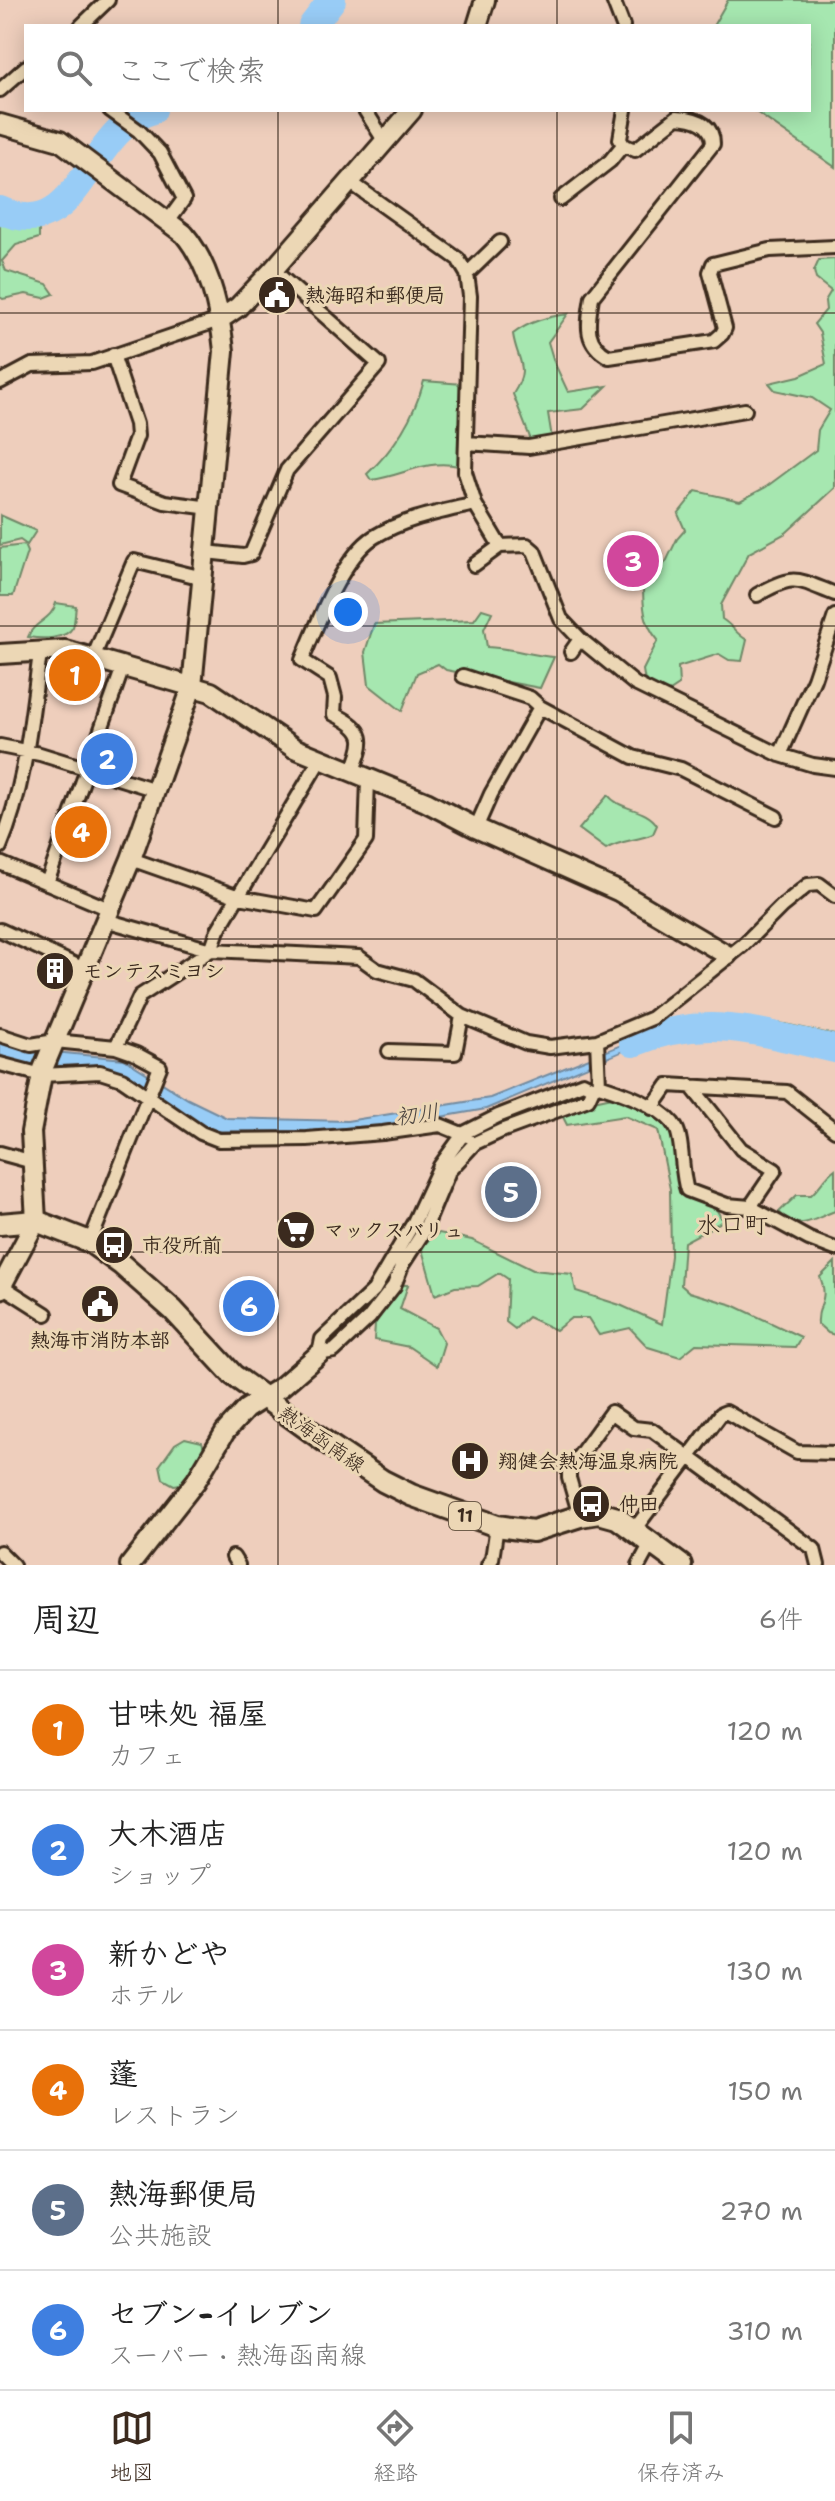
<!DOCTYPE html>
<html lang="ja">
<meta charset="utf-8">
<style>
:root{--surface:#fff;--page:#f6f6f6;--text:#222;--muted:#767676;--line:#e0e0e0;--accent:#3b2a1e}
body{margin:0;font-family:"Shantell Sans","Klee One",sans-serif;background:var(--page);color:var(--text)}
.you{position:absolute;left:348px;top:612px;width:28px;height:28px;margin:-20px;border:6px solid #fff;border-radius:50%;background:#1a73e8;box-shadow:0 0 0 12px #1a73e833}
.badge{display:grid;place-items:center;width:52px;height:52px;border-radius:50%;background:var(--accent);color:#fff;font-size:26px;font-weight:700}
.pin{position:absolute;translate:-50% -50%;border:4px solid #fff;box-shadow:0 2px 8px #0006}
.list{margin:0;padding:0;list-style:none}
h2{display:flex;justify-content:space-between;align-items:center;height:104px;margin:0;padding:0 32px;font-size:34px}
h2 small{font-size:26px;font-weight:400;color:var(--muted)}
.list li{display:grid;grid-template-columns:52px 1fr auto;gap:24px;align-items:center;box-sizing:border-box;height:120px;padding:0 32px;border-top:2px solid var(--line)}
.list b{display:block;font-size:30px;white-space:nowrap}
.list p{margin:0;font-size:26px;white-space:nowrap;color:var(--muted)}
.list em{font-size:26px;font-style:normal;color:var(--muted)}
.icon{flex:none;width:44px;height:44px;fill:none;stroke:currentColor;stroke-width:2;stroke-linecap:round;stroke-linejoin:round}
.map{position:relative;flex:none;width:835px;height:1565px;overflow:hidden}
.search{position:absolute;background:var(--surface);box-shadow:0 4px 20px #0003;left:24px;right:24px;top:24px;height:88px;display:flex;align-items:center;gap:20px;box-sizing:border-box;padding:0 28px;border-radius:0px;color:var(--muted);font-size:30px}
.sheet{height:824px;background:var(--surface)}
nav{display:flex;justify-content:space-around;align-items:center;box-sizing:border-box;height:112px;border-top:2px solid var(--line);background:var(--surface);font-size:22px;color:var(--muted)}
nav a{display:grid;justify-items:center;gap:4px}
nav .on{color:var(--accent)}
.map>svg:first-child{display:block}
.green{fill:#a6e7b0;stroke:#708867;stroke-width:2}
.water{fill:#98ccf6;stroke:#738ba0;stroke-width:2}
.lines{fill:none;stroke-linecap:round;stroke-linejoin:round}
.river{stroke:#98ccf6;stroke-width:28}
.street-casing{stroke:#3b2a1e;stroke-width:18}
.secondary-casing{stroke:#3b2a1e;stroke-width:24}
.primary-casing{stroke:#3b2a1e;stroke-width:26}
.street{stroke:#ecd7b5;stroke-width:12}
.secondary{stroke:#ecd7b5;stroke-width:18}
.primary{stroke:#ecd7b5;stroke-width:20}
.grid{fill:none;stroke:#3b2a1e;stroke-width:2;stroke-opacity:0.55}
.labels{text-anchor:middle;stroke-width:6;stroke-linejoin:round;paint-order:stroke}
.shield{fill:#ecd7b5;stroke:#705e4b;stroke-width:2}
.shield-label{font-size:18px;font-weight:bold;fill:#3b2a1e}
.poi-label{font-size:20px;font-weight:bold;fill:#3b2a1e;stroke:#ecd7b5;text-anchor:start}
.street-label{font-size:20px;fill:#3b2a1e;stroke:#ecd7b5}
.water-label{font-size:22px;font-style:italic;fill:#49423e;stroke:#ecd7b5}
.quarter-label{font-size:24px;fill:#3b2a1e;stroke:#ecd7b5}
</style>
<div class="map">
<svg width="835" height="1565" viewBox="0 0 835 1565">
<rect width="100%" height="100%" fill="#eecebc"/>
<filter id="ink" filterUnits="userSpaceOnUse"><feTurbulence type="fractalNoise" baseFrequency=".0125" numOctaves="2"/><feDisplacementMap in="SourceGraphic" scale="16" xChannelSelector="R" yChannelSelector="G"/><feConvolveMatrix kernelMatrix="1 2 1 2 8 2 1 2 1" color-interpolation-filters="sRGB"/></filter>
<g filter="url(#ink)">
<path class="green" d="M 728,0 L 835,0 L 835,167 L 753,110 L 809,110 L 809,26 L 713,26 Z
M 0,220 L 39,229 L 39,238 L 16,245 L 2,261 L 6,271 L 47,284 L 54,294 L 44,298 L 26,294 L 3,299 L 0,297 Z
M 835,259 L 835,488 L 786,533 L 749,553 L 721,605 L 722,619 C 732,625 736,634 747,640 L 742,661 L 729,660 L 719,654 L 678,667 L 679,685 L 667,693 L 645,682 L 643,670 L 658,640 C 643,623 643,605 643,584 L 666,562 L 677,539 L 685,530 L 678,514 L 696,491 L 740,501 L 766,487 L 816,450 L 818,430 L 830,410 L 812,398 L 775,390 L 769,383 L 799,376 L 826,364 L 820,333 L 814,324 L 826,310 L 825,301 L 831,291 L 816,279 L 814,271 L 819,260 Z
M 568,314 L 548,342 L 554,362 L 568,392 L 607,386 L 583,409 L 548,413 L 552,438 L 542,442 L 531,440 L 513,394 C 531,366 517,362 513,334 C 530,321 547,317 568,314 Z
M 424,381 L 463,384 L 463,416 L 459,466 C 424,459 404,476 371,480 L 367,474 C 394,449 414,417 424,381 Z
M 0,515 L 36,531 L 27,545 L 20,540 L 0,545 Z
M 24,545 L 27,552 L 13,596 L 0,596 L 0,548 Z
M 56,603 L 76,606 C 75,612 75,621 73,627 C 66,640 41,639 28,637 C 33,622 52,620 56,603 Z
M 482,609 L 492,612 L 484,629 L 487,647 C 510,648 531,655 554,657 L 540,688 L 446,670 L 438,664 L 417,673 L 402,711 L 369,685 L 365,652 L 374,624 L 474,620 Z
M 608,795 C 620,811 645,807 657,825 L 653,834 C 637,841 620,840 606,849 L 579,829 Z
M 726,1016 L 785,1024 L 835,1035 L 835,1059 L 727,1035 L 666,1041 L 671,1025 Z
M 621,1095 L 675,1130 L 686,1188 L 715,1207 L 723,1221 L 684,1242 L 681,1285 L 689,1292 L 733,1305 L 801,1337 L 795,1347 L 696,1344 L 680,1357 L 648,1347 L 630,1328 L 599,1335 L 588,1318 L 571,1318 L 556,1330 L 528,1317 L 515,1329 L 506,1322 L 508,1279 L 499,1273 L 478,1286 L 455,1287 L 435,1295 L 421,1246 L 439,1233 L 472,1240 L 533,1270 L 572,1274 L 576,1291 L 620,1305 L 662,1324 L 671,1256 L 670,1189 L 658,1130 L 625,1116 L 567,1125 L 562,1115 L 580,1104 Z
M 835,1169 L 835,1211 C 814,1218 799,1234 779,1212 L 797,1195 L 811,1195 C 821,1186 825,1176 835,1169 Z
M 835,1262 L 835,1335 L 828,1333 L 818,1324 C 816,1304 830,1302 820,1277 Z
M 401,1285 L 408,1285 L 400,1309 L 436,1328 L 444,1343 L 437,1366 L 409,1347 L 374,1340 L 375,1324 Z
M 185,1438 L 202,1442 L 206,1454 L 188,1483 L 174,1485 L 163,1479 L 160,1465 L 175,1444 Z"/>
<path class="water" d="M 671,1025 L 666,1033 L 486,1109 L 406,1123 L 310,1131 L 209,1131 L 176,1108 L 106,1068 L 19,1064 L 0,1055 L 0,1039 L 25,1049 L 124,1059 L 188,1099 L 227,1118 L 347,1121 L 490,1098 Z"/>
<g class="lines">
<path class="river" d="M 312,26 L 332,0
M 0,210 C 81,247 85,129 153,110
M 633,1043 C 708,1012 760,1033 835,1049"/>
<defs>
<path id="street" d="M 613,0 L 623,26
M 81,26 L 108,0
M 0,90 L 26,67
M 110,110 L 139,131 L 160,153 L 184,199 L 168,221
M 365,110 L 385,142
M 623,145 L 635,150 L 677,117 C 695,118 713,123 713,144 L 592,297 C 588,323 583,343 609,357 L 714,341 L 722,334 L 725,328 L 710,272 L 713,264 L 770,250 L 835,247
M 623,145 L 620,139 L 625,110
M 350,182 L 458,259 L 467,274 L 470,296 L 465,472 L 475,504 L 500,546 L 527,545 L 534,551 L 561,619 L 580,639 L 635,684 L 780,755 L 813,765 L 835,768
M 561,199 L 610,161 L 623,145
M 467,274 L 500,242
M 113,355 L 136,424 L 137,436 L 119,485 L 165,502 L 210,508
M 0,382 L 32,365 L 92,363 L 219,320
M 466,443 L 529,447 L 745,410
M 206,552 L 243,556 L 251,554 L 287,470 L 379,364 L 273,270
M 474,565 L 500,546
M 757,595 C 795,573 796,579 835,594
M 571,652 L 580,639
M 93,658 L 134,561 L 203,578
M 463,676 L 530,698 L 540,707 L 633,757 L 681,769 L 776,817
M 0,746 L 40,754 L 156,790
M 780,755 L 814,679 L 835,616
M 352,772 C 366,740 367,730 334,714 L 335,697 L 330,678 L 302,660 C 317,625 342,557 374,537 C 405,518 441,512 475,504
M 476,828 L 491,794 L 540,707
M 0,847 C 26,785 31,719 40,653
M 131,859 L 239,897 L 316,911 L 366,840 L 368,779
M 0,863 L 109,909
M 47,883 L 123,667
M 105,920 L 211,950 L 359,957 L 377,970 L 414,980 L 462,1016 L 526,1043 L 550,1047 L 597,1041 L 652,1018 L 743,945 L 782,906 L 808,885 L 819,884 L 835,896
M 0,930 L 84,969
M 0,1035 L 31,1045 L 55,1041 L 116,1047 L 140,996 L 211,950 L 218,930 L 320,760
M 389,1051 L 455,1053 L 462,1016
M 0,1064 L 42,1075 L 100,1072 L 122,1079 L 201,1133 L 219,1140 L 307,1139 L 383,1133 L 440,1125 L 467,1136
M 599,1085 C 621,1092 665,1107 676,1128 C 683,1140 681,1174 687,1190 L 727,1205 L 750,1207 L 809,1239 L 835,1249
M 691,1086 L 741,1149 L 775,1170 L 750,1207
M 593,1088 L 583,1083 L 498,1116 L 464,1133 L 440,1166 L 414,1222 L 374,1290 L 322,1339 L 319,1354 L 334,1351 L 369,1318 L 394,1286 L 402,1265 L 424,1231 L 449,1171 L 475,1143 L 501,1131 L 588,1099 L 593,1088 L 599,1085 L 597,1041
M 652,1108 L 668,1085 L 787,1092 L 835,1130
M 0,1153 L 33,1162
M 90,1242 L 160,1067 L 136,1054 L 116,1047
M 2,1286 L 46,1314
M 580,1516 L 569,1478 L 569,1470 L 611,1412 L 634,1428 L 652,1430 L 814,1549 L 818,1565
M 634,1530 L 721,1414 L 726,1412 L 797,1452 L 835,1453
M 0,1552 L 13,1565
M 233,1557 L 238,1565
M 488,1565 L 492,1559 L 497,1526
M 639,1565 L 651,1543"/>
<path id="secondary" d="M 477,26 L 485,0
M 0,124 L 60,141 L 184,234 C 210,265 220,311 224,351 L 192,687 L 131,859 L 43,1069 L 31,1132 L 36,1221 L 0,1289
M 219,320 L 238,307 L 273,270 L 412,110
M 0,654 L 65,650 L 211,692 L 294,748 L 426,802 L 476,828 L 618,891 L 727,955
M 130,1565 L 196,1481 L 225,1432 L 246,1409 L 281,1387 L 319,1354"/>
<path id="primary" d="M 0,1224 L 36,1221 L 90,1242 L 122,1265 L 173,1310 L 233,1375 L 334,1448 L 383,1481 L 411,1495 L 497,1526 L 533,1531 L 580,1516 L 599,1513 L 617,1518 L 681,1565"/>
</defs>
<use href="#street" class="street-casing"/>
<use href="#secondary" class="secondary-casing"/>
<use href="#primary" class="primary-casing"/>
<use href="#street" class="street"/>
<use href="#secondary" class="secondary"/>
<use href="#primary" class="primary"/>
</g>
</g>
<path class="grid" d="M 278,0 L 278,26M 557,0 L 557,26M 278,110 L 278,1565M 557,110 L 557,1565M 0,313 L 835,313M 0,626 L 835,626M 0,939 L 835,939M 0,1252 L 835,1252"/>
<defs>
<symbol id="civic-disc" viewBox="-11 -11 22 22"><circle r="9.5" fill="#3b2a1e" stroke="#ecd7b5"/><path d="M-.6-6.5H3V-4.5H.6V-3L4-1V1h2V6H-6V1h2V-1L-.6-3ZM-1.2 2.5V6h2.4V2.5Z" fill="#fff"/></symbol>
<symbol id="building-disc" viewBox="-11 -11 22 22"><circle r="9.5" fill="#3b2a1e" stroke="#ecd7b5"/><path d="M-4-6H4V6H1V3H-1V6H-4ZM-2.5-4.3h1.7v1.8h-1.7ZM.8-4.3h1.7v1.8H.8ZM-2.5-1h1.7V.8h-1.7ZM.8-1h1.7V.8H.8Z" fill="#fff"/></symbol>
<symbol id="supermarket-disc" viewBox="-11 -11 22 22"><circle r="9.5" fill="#3b2a1e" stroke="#ecd7b5"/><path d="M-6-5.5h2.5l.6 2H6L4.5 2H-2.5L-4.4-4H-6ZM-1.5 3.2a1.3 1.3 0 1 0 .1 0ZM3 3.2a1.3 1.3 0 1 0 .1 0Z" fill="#fff"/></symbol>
<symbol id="bus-disc" viewBox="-11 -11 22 22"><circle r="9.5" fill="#3b2a1e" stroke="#ecd7b5"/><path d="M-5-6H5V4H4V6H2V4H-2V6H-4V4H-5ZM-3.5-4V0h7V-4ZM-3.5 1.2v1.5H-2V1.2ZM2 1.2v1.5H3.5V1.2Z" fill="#fff"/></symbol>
<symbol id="hospital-disc" viewBox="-11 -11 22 22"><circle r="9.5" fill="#3b2a1e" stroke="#ecd7b5"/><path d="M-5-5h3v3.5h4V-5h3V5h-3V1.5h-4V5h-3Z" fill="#fff"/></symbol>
</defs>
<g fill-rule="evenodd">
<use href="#civic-disc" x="255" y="273" width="44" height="44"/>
<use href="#building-disc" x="33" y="949" width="44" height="44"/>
<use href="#supermarket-disc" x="274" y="1208" width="44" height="44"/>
<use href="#bus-disc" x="92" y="1223" width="44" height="44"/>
<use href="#civic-disc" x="78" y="1282" width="44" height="44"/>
<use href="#hospital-disc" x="448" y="1439" width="44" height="44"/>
<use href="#bus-disc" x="569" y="1482" width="44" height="44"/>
</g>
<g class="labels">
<rect class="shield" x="449" y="1502" width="32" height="28" rx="6"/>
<g class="shield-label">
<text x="465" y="1522">11</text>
</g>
<g class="poi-label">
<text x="305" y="302">熱海昭和郵便局</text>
<text x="83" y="978">モンテスミヨシ</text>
<text x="324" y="1237">マックスバリュ</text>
<text x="142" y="1252">市役所前</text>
<text x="100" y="1347" text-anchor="middle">熱海市消防本部</text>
<text x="498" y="1468">翔健会熱海温泉病院</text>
<text x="619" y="1511">仲田</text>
</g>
<g class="street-label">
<text transform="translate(322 1439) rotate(35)" y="7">熱海函南線</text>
</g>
<g class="water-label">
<text transform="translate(417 1114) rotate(-8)" y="8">初川</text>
</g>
<g class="quarter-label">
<text x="732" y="1233">水口町</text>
</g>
</g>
</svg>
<div class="you"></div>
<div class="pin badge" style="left:75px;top:675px;background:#e8710a">1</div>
<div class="pin badge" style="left:107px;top:759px;background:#3f7fe0">2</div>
<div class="pin badge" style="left:633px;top:561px;background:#d1479c">3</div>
<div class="pin badge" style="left:81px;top:832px;background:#e8710a">4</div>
<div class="pin badge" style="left:511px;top:1192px;background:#5c6f8a">5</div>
<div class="pin badge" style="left:249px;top:1306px;background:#3f7fe0">6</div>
<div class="search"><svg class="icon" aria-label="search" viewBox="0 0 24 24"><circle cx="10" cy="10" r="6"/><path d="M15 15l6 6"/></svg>ここで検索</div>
</div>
<section class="sheet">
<h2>周辺<small>6件</small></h2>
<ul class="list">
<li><span class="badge" style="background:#e8710a">1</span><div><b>甘味処 福屋</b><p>カフェ</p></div><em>120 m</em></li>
<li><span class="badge" style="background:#3f7fe0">2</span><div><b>大木酒店</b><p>ショップ</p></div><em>120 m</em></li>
<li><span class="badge" style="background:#d1479c">3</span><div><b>新かどや</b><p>ホテル</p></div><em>130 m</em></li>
<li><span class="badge" style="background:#e8710a">4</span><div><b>蓬</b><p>レストラン</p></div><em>150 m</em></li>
<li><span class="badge" style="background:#5c6f8a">5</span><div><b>熱海郵便局</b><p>公共施設</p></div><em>270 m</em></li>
<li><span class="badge" style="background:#3f7fe0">6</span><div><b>セブン-イレブン</b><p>スーパー · 熱海函南線</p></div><em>310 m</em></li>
</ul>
</section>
<nav>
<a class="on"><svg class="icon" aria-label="map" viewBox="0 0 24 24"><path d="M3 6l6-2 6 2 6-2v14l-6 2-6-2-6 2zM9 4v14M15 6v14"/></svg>地図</a>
<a><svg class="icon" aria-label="directions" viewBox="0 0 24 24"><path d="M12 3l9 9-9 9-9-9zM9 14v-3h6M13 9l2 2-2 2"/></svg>経路</a>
<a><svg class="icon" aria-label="saved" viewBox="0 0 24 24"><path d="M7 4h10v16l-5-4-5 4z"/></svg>保存済み</a>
</nav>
